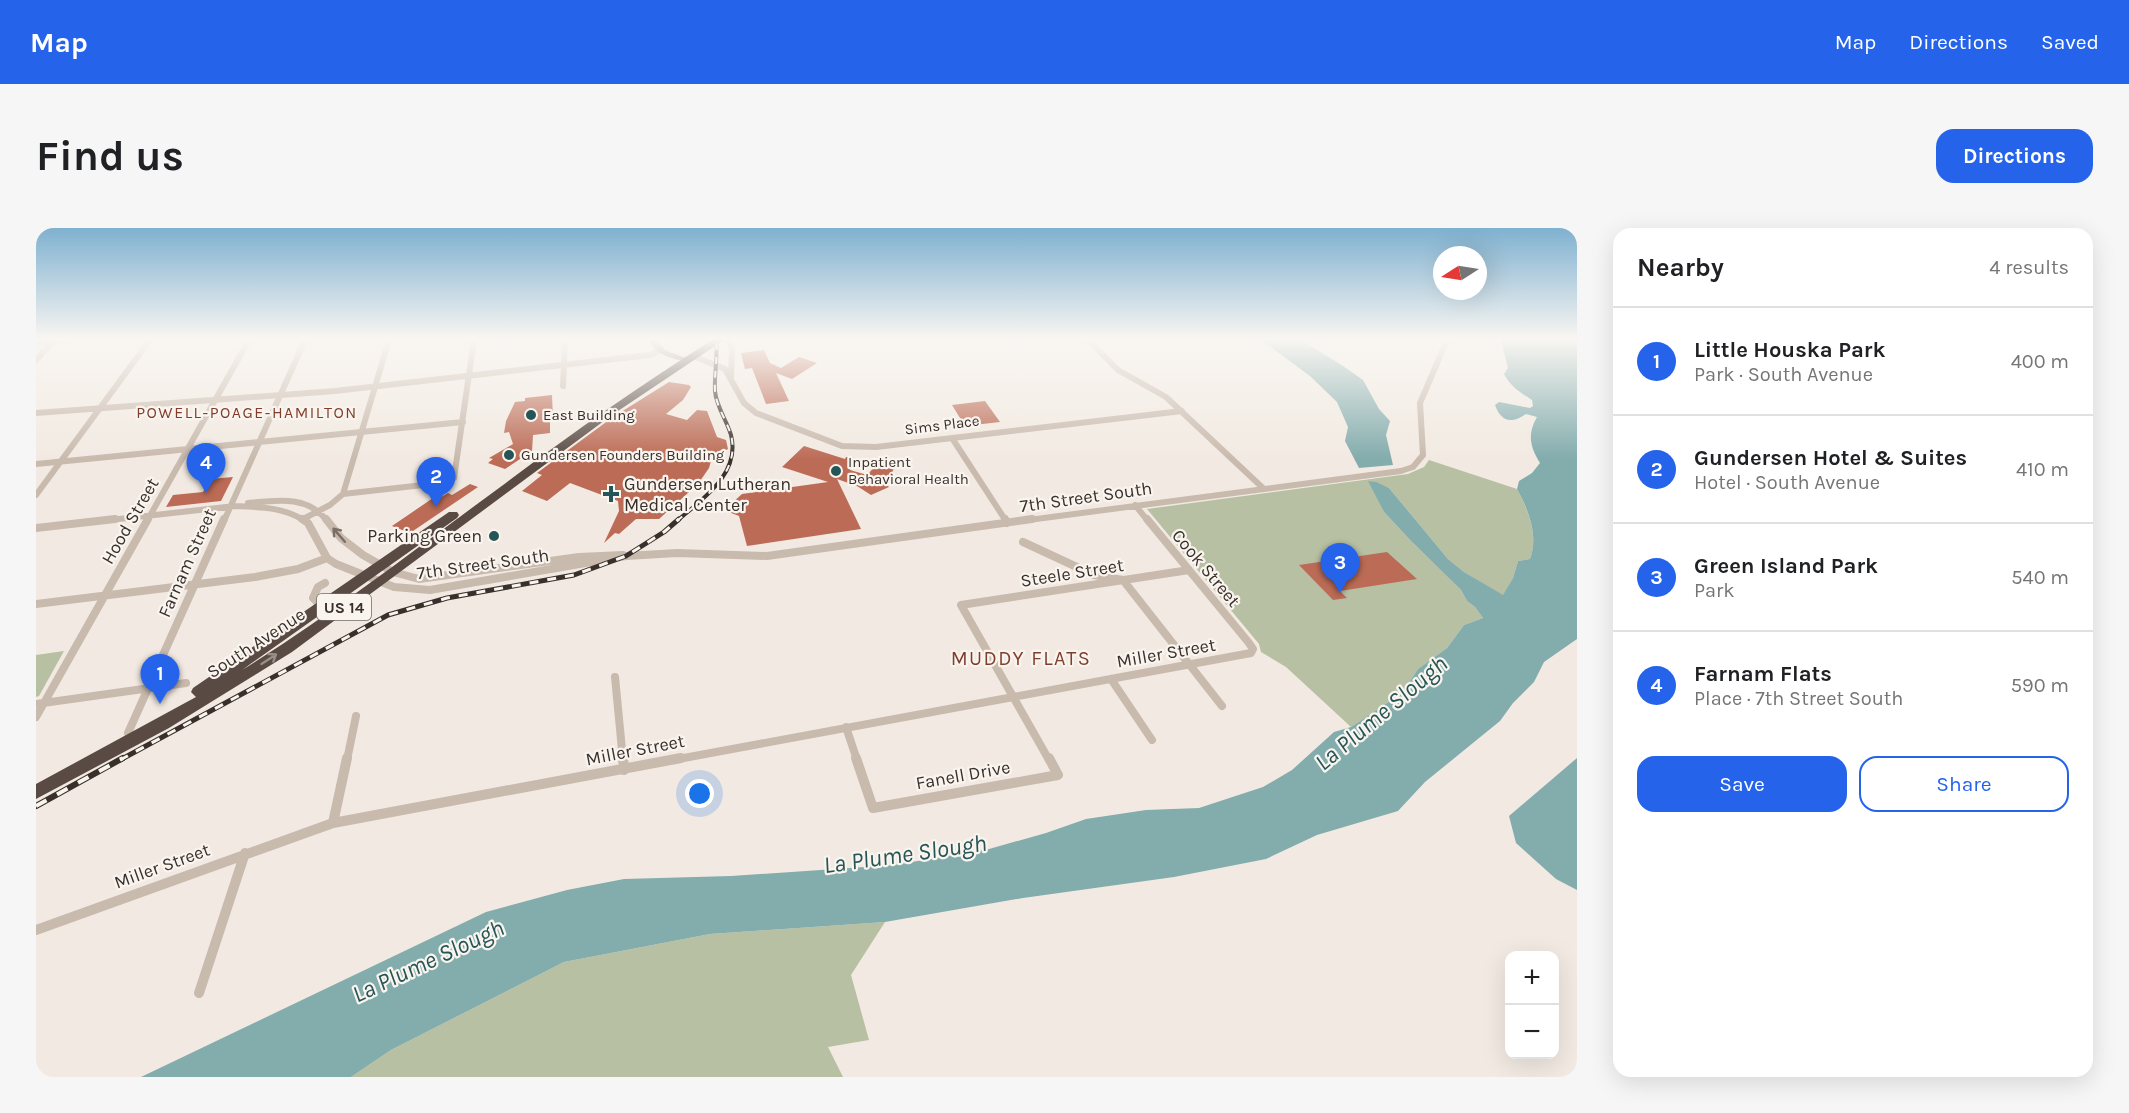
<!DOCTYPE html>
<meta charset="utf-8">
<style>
:root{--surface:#fff;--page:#f6f6f6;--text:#202124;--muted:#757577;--line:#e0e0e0;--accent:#2563eb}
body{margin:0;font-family:Karla,sans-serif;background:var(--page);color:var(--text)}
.controls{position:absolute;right:18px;bottom:18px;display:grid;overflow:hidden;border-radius:12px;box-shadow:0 6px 24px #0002}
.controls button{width:54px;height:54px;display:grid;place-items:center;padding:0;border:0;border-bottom:2px solid var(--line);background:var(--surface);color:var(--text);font:30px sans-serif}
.compass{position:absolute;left:1397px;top:18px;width:54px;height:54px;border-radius:50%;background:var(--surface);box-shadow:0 6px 24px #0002;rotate:258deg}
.you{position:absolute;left:664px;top:566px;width:21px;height:21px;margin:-15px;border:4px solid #fff;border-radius:50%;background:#1a73e8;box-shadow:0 0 0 9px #1a73e833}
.badge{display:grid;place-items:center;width:39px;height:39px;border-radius:50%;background:var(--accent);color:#fff;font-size:20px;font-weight:700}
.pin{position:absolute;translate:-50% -50px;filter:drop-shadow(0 2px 3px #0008)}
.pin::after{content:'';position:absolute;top:32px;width:21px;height:18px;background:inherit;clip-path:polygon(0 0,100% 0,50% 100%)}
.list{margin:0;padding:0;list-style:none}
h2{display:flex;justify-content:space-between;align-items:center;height:78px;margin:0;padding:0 24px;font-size:26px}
h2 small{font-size:20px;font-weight:400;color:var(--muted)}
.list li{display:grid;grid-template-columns:39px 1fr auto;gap:18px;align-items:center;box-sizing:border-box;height:108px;padding:0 24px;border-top:2px solid var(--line)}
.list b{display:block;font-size:22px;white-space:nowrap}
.list p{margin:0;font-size:20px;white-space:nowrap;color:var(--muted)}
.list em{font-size:20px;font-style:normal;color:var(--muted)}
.actions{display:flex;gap:12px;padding:18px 24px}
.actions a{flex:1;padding:14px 0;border:2px solid var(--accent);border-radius:18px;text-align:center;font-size:21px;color:var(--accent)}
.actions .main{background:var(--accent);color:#fff}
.map{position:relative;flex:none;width:1541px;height:849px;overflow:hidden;border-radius:18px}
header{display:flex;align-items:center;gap:36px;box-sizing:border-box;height:84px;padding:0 30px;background:var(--accent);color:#fff}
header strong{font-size:28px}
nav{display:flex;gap:33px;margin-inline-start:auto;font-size:21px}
.intro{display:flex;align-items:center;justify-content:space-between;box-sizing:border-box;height:144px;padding:0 36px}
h1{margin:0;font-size:42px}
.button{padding:15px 27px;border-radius:18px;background:var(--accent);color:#fff;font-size:21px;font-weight:700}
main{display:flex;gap:36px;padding:0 36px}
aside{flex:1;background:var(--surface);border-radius:18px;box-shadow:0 6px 24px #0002}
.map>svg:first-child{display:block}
.green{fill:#b7c0a3}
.water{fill:#83acad}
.building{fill:#bc6c56}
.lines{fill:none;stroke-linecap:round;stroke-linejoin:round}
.street-far2{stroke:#c9baae;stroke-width:6}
.street-far1{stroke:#c9baae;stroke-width:8}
.street{stroke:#c9baae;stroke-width:10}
.secondary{fill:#9d8a80;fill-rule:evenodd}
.highway{fill:#594a44;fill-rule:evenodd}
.rail-far2-casing{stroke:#39302c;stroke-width:4}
.rail-far1-casing{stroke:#39302c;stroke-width:5}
.rail-casing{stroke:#39302c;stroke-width:6}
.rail-far2{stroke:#f9f4ee;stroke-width:2;stroke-dasharray:7;stroke-linecap:butt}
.rail-far1{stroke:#f9f4ee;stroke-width:3;stroke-dasharray:9;stroke-linecap:butt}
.rail{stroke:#f9f4ee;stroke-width:4;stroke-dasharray:12;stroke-linecap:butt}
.oneway{stroke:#7a6e66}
.oneway2{stroke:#998e88}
.poi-dot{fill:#255557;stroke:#f9f4ee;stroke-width:2}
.labels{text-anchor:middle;stroke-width:4.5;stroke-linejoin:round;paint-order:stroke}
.far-poi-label{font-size:15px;fill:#39302c;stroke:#f9f4ee;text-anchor:start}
.far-street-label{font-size:15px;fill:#39302c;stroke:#f9f4ee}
.far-neighbourhood-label{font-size:16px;letter-spacing:1.5px;fill:#813e2c;stroke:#f9f4ee}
.shield{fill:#f9f4ee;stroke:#736b66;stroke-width:1.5}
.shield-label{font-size:16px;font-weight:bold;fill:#39302c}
.poi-label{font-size:18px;fill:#39302c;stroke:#f9f4ee;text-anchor:start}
.street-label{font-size:18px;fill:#39302c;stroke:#f9f4ee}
.neighbourhood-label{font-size:20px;letter-spacing:1.5px;fill:#813e2c;stroke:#f9f4ee}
.near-water-label{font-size:24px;font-style:italic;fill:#255557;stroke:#f9f4ee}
</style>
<header>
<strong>Map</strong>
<nav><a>Map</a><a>Directions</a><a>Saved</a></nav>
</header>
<div class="intro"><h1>Find us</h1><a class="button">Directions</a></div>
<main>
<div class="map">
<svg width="1541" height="849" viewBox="0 0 1541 849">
<rect width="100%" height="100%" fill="#f2eae2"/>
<path class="green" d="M 1393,232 L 1481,261 C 1492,282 1503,308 1494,331 L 1482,333 L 1477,350 L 1467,368 L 1428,344 L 1412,331 L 1353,260 L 1333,253 L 1348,284 L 1376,314 L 1425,362 L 1431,373 L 1439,379 L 1447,390 L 1428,397 L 1411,420 L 1382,441 L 1372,456 L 1357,471 L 1315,499 L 1250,439 L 1225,424 L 1223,416 L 1111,281 L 1372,246 L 1388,239 Z
M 28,423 L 3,468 L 0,469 L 0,427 Z
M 849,694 L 815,747 L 833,812 L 792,819 L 807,849 L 315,849 L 355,822 L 528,734 L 674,706 Z"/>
<path class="water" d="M 1225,112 L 1265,112 L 1307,138 L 1327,152 L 1343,181 L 1354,193 L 1350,207 L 1357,237 L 1323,240 L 1309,213 L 1312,199 L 1301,174 L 1274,148 Z
M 1465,112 L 1541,112 L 1541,411 L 1508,434 L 1498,454 L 1477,475 L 1464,493 L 1389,554 L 1362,583 L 1281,607 L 1230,631 L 1138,649 L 987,670 L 849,694 L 674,706 L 528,734 L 355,822 L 315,849 L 105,849 L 450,684 L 531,662 L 588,651 L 695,648 L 858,637 L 953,621 L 1010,605 L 1050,591 L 1110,582 L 1163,580 L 1227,559 L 1256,542 L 1298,504 L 1315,499 L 1357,471 L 1372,456 L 1382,441 L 1411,420 L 1428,397 L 1447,390 L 1439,379 L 1431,373 L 1425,362 L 1376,314 L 1348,284 L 1332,253 L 1340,254 L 1353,260 L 1412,331 L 1428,344 L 1467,367 L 1477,350 L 1482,333 L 1494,331 C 1503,308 1492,281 1481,261 L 1483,253 L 1496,245 L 1504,235 C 1494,219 1491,206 1501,189 L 1490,186 C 1476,196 1465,194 1459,177 L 1463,174 L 1494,180 L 1497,178 L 1496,172 C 1485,165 1475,159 1468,146 L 1472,140 Z
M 1541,530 L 1541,662 L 1520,651 L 1480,615 L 1473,588 Z"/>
<path class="building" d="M 728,122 L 734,135 L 745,140 L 763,129 L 781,135 L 756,151 L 740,145 L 753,173 L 730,176 L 716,140 L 709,141 L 705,125 Z
M 633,154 L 653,157 L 655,159 L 647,172 L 630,186 L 651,192 L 661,182 L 671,183 L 681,209 L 690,212 L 692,221 L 676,229 L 673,240 L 662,256 L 623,291 L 600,291 L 583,306 L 579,305 L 568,315 L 583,283 L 582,273 L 534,255 L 511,273 L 486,263 L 506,247 L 501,245 L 577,189 Z
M 516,167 L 517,191 L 514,192 L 514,205 L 497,207 L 496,223 L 469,241 L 452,235 L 457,231 L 453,230 L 477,216 L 473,204 L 468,205 L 470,193 L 479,174 L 489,173 L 489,170 Z
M 949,173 L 964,194 L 929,198 L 916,177 Z
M 768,218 L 809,231 L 810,229 L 819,230 L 814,242 L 831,247 L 845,232 L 860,235 L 851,257 L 853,259 L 835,267 L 821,258 L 801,251 L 825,301 L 711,318 L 703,288 L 685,281 L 691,274 L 695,276 L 706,266 L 792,254 L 746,239 Z
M 197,249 L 185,273 L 130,279 L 137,267 L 167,264 L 174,251 Z
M 434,256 L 442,259 L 374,305 L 356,298 L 400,268 L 404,270 L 412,265 L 416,267 Z
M 1351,324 L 1381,351 L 1304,363 L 1311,370 L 1297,372 L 1263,337 Z"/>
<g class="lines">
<path class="street-far2" d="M 693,112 L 696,122 L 695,149
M 1052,112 L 1082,142 L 1130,169 L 1228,261
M 0,114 L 27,112
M 657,128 L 689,141 L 708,175 L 720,185 L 806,218 L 840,219 L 1146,183
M 0,132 L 18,112
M 527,158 L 529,112
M 0,185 L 299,163 L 614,127 L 625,122
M 916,210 L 970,293
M 0,236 L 427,194
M 307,266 L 405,255 L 418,250 L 438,112
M 0,267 L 114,112
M 212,275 C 241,272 272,267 291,293
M 1099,277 L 1112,293
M 194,278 C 221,279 246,278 269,293
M 267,291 L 294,277 L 307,266 L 353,112
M 65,293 L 199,278
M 111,293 L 213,112
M 188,293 L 269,112
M 985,293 L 1365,243 L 1377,239 L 1387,227 L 1384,175 L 1411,112"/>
<path class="street-far1" d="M 266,291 L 272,295 L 291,330 L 300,336 L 358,359 L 394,362 L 590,328 L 641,325 L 731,328 L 996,291
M 290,291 L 305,310 L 327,327 L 357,344 L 383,351 L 543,329 L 587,327
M 969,291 L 971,295
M 0,300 L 79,291
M 987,314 L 1058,347 L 1087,352 L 1186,478
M 0,376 L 219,349 L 262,341 L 291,330
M 286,379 L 277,370 L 282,359 L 289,355
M 579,449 L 587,532
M 1075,451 L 1116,512
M 0,476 L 150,455
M 0,489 L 112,291
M 810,499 L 821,532
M 92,505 L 188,291
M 311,532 L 320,488
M 637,532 L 1215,425 L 1217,421 L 1213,415 L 1111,291
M 1013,532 L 925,377 L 1153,342"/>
<path class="street" d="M 587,530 L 588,542
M 820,530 L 837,580 L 1022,547 L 1013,530
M 297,595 L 311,530
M 0,702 L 297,595 L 645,530
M 163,765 L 209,625"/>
<path class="secondary" d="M 613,112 L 621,112 L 629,122 L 655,132 L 651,134 C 636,130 620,128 613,112 Z"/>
<path class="highway" d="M 676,112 L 688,112 L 576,187 L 256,424 L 133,500 L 0,571 L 0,556 L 160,469 L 155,464 L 157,460 L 413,284 L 421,284 L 423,287 L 421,290 L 206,442 C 295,387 378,322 463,260 C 532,208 603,158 676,112 Z"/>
<defs>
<path id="rail-far2" d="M 641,293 C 666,271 705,246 695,207 C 691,193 680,178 679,163 C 678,146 682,130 680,112"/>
<path id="rail-far1" d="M 84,532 L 352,387 L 411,370 L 538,347 L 590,328 L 628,304 L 643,291"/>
<path id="rail" d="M 0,578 L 87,530"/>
</defs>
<use href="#rail-far2" class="rail-far2-casing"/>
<use href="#rail-far1" class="rail-far1-casing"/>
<use href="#rail" class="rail-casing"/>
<use href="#rail-far2" class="rail-far2"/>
<use href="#rail-far1" class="rail-far1"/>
<use href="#rail" class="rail"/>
</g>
<defs><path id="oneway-shaft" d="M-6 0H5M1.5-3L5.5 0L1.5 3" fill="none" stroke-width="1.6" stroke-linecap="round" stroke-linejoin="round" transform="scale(1.5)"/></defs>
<use class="oneway" href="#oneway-shaft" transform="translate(303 307) rotate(-131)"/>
<use class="oneway2" href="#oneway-shaft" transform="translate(233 431) rotate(-33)"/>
<linearGradient id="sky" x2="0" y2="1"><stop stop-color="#7fb1d0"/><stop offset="0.48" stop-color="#f9f6f2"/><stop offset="1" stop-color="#f9f6f2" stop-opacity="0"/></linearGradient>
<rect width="1541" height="231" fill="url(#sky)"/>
<g class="poi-dot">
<circle cx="495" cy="187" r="6"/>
<circle cx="473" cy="227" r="6"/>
<circle cx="800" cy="243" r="6"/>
<path d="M572 257h6v6h6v6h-6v6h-6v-6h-6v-6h6z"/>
<circle cx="458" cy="308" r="6"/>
</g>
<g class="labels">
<g class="far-poi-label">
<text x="507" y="192">East Building</text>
<text x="485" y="232">Gundersen Founders Building</text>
<text x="812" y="239">Inpatient<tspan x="812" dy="17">Behavioral Health</tspan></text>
</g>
<g class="far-street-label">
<text transform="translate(906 197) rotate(-7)" y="5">Sims Place</text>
</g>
<g class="far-neighbourhood-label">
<text x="211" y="190">POWELL-POAGE-HAMILTON</text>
</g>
<rect class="shield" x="281" y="366" width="54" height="26" rx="4.5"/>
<g class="shield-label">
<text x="308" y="385">US 14</text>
</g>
<g class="poi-label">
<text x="588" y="262">Gundersen Lutheran<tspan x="588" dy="21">Medical Center</tspan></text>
<text x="446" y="314" text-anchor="end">Parking Green</text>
</g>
<g class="street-label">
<text transform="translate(1050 269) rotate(-8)" y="6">7th Street South</text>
<text transform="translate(94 293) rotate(-60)" y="6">Hood Street</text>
<text transform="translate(151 335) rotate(-66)" y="6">Farnam Street</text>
<text transform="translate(447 336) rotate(-8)" y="6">7th Street South</text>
<text transform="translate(1170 340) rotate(50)" y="6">Cook Street</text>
<text transform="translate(1036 345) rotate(-9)" y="6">Steele Street</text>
<text transform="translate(220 415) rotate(-33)" y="6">South Avenue</text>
<text transform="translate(1130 425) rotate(-10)" y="6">Miller Street</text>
<text transform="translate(599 522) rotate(-11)" y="6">Miller Street</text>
<text transform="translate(927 547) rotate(-10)" y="6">Fanell Drive</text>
<text transform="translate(126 638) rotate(-20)" y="6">Miller Street</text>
</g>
<g class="neighbourhood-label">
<text x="985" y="437">MUDDY FLATS</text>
</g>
<g class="near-water-label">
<text transform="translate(1345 485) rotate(-40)" y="8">La Plume Slough</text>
<text transform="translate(869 626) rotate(-8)" y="8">La Plume Slough</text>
<text transform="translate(392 733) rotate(-25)" y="8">La Plume Slough</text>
</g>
</g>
</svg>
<div class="controls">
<button>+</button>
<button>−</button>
</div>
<svg class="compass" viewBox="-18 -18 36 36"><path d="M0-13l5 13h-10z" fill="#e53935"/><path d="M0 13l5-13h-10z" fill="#757577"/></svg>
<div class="you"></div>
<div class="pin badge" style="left:124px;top:476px">1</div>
<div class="pin badge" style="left:400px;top:279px">2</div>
<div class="pin badge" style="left:1304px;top:365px">3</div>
<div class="pin badge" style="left:170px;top:265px">4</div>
</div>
<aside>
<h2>Nearby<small>4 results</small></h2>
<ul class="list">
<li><span class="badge">1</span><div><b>Little Houska Park</b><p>Park · South Avenue</p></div><em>400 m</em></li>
<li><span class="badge">2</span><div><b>Gundersen Hotel &amp; Suites</b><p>Hotel · South Avenue</p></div><em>410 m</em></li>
<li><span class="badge">3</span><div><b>Green Island Park</b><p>Park</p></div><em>540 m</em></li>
<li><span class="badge">4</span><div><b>Farnam Flats</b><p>Place · 7th Street South</p></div><em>590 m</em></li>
</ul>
<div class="actions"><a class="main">Save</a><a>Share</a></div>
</aside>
</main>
